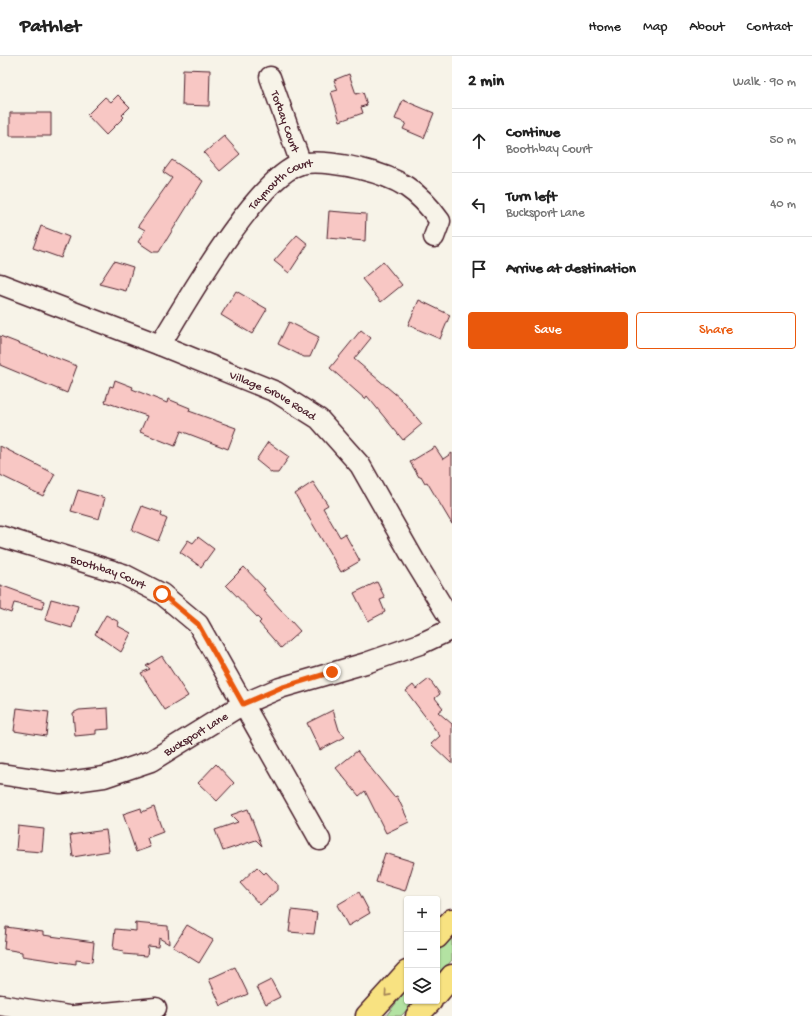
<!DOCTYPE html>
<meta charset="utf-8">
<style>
:root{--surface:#fff;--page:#f6f6f6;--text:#222;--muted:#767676;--line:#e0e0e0;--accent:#ea580c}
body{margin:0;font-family:"Gochi Hand",sans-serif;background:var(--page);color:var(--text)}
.controls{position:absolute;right:12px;bottom:12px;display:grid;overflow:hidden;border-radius:4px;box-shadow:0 1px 3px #0004}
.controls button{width:36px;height:36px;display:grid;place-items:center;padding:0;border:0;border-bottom:1px solid var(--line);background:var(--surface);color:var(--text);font:20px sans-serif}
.stop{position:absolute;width:12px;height:12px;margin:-9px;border:3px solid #ea580c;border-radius:50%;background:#fff}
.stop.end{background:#ea580c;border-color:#fff;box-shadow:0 1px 4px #0008}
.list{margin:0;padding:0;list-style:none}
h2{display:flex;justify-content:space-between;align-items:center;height:52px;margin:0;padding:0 16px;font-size:17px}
h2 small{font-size:13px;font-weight:400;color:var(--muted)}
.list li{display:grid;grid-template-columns:26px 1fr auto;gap:12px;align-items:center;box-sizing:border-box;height:64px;padding:0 16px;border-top:1px solid var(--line)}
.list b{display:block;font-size:15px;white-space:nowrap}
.list p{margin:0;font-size:13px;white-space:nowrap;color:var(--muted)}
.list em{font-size:13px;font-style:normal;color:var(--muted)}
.actions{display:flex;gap:8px;padding:12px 16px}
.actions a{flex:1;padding:9px 0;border:1px solid var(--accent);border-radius:4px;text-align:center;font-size:14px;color:var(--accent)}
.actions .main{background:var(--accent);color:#fff}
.icon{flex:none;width:22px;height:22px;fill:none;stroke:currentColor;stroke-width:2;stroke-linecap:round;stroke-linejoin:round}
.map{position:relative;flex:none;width:452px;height:960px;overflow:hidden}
header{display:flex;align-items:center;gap:24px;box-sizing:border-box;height:56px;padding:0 20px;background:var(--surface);border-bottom:1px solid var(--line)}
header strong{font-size:19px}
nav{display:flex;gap:22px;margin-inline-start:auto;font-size:14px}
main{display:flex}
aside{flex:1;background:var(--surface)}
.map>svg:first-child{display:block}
.green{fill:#b3e2a2;stroke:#7e8066}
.building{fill:#f8c7c4;stroke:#4a1f2b}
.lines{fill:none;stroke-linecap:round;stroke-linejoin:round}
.minor-casing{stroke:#4a1f2b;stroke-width:23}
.major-casing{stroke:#4a1f2b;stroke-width:25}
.minor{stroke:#f7f3e8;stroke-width:20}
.major{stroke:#f8e281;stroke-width:22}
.oneway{stroke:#a18056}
.route{stroke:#ea580c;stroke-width:5}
.labels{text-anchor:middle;stroke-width:3.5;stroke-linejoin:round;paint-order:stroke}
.street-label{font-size:12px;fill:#4a1f2b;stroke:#f7f3e8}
</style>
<header>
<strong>Pathlet</strong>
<nav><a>Home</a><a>Map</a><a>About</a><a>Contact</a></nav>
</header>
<main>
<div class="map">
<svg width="452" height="960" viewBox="0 0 452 960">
<rect width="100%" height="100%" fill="#f7f3e8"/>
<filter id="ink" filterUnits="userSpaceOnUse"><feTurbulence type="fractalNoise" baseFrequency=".025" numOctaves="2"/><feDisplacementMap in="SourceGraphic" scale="8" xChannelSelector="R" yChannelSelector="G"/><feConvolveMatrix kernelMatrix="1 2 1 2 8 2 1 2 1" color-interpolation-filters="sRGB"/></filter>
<g filter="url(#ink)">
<path class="green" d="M 452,879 L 452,904 L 437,921 L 437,897 Z
M 407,933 L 407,945 L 415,945 L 401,960 L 386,960 Z"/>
<path class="building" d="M 183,13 L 210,14 L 209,50 L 182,49 Z
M 349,18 L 356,38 L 363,36 L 367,49 L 361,51 L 363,57 L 340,65 L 331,36 L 338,34 L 334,24 Z
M 118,39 L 130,51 L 122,59 L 124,61 L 106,79 L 87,59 L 105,41 L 111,46 Z
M 403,44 L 434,57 L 424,82 L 403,73 L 406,67 L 395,63 Z
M 10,57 L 51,57 L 51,80 L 10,80 Z
M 224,80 L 240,98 L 220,115 L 204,97 Z
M 172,104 L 203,125 L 159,196 L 153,196 L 138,186 L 145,174 L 138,170 L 172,122 L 163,116 Z
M 329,155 L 366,158 L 365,185 L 327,182 Z
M 41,170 L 69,181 L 61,202 L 33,192 Z
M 297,179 L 308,188 L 289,217 L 274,205 Z
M 114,205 L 133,211 L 126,235 L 99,228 Z
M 383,206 L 402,229 L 381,246 L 362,223 Z
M 236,235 L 267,253 L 252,278 L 221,259 Z
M 419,244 L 450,259 L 440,283 L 408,269 Z
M 289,266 L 319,281 L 310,301 L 304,301 L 278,288 Z
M 361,274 L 371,282 L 354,303 L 400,342 L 422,368 L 403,384 L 367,340 L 365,343 L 330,312 Z
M 0,280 L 77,310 L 67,337 L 0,309 Z
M 115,324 L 133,331 L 132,333 L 167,347 L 168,343 L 190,352 L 189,355 L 236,372 L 228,393 L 181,375 L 175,390 L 140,376 L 147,360 L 105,346 L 110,330 L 113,331 Z
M 268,386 L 289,401 L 278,417 L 272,417 L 256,404 Z
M 0,390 L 55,418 L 43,440 L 0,419 Z
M 435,391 L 443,403 L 452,397 L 452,468 L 427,426 L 425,427 L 421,420 L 419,421 L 410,406 Z
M 313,426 L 328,449 L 323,452 L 340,481 L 345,478 L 360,505 L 341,516 L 295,438 Z
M 78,434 L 105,442 L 99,463 L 71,455 Z
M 142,450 L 162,457 L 161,460 L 167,463 L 158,485 L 132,474 Z
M 198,481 L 214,493 L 201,511 L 180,496 L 188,484 L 193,487 Z
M 244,511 L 265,533 L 263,534 L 300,575 L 281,592 L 259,567 L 261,565 L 226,529 Z
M 377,526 L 385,542 L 380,544 L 385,556 L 368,565 L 354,537 Z
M 0,529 L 44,545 L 42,553 L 14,547 L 11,557 L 0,553 Z
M 51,543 L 78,550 L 72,572 L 45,564 Z
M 106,559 L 119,566 L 118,570 L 131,577 L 121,596 L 95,578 Z
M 162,600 L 188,640 L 165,654 L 141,617 L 150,613 L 146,610 Z
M 429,623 L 440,638 L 435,642 L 443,652 L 438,656 L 452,668 L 452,708 L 431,688 L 440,680 L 406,635 L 413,629 L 416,633 Z
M 17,652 L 49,656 L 46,680 L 14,675 Z
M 108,652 L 109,673 L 96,674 L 96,678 L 75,680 L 73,657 L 79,654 Z
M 333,654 L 339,674 L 345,681 L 320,694 L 307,667 Z
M 357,695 L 394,741 L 397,740 L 409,766 L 386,777 L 365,735 L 359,740 L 336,712 Z
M 216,708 L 234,727 L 217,745 L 198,727 Z
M 154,751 L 163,776 L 147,782 L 150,791 L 136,796 L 123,758 L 141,752 L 142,756 Z
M 248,753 L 262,790 L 256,784 L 223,795 L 215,774 L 238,766 L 231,759 Z
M 18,770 L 44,773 L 42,796 L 16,794 Z
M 106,774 L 109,795 L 73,801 L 70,779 Z
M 385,797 L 414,806 L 405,835 L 376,826 Z
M 257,811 L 264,818 L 266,816 L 277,828 L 277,834 L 260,849 L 240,827 Z
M 359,836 L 370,857 L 348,870 L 337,849 Z
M 292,854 L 317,857 L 314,878 L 289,876 Z
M 134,867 L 168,870 L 169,888 L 159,882 L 158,891 L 148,890 L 147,900 L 123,898 L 124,895 L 113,893 L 115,873 L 136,875 L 136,868 Z
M 187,869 L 213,884 L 199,907 L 173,891 Z
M 6,871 L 43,876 L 43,879 L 94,886 L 92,906 L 76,904 L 76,908 L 22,900 L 22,896 L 4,893 Z
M 235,911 L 248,938 L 221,950 L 209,923 Z
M 271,924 L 280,941 L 266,948 L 257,931 Z"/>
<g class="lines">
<defs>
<g id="minor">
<path id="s1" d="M 270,21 L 301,108"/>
<path id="s2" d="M 0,228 L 160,289 L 276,336 L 319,363 L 360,409 L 414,504 L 452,566"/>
<path id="s3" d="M 160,289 C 185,248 257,121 301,108 C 316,104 346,109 361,113 C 399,122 418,134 440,165 L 434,181"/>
<path id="s4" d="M 0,480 L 123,518 L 162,538 L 198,568 L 320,784"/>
<path id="s5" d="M 0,718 L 61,727 L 104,721 L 151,705 L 243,648 L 280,632 L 366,607 L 420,588 L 452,573"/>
<path d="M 0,949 L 69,960"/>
<path d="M 74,960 L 156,952"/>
</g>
<path id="major" d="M 437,881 L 452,864
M 437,938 L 452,920
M 367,960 L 407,916
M 417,960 L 431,945"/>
</defs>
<use href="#minor" class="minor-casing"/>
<use href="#major" class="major-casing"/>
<use href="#minor" class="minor"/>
<use href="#major" class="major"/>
</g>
<defs><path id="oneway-chevron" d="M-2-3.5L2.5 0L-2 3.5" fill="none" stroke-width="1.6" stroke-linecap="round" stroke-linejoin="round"/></defs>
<use class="oneway" href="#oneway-chevron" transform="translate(387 938) rotate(132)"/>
</g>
<g class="lines" filter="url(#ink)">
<path class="route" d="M 162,538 L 198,568 L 243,648 L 280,632 L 332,616"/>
</g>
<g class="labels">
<g class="street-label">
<text dy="4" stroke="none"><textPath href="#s1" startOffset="47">Torbay Court</textPath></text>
<text dy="4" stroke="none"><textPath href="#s3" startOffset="204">Taymouth Court</textPath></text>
<text dy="4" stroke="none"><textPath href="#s2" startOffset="295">Village Grove Road</textPath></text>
<text dy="4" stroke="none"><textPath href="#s4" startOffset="114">Boothbay Court</textPath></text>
<text dy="4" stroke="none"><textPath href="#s5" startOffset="207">Bucksport Lane</textPath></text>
</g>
</g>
</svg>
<div class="controls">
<button>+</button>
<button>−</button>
<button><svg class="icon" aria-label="layers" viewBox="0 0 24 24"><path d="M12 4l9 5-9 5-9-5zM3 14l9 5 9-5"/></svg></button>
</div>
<div class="stop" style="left:162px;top:538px"></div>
<div class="stop end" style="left:332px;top:616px"></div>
</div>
<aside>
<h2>2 min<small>Walk · 90 m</small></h2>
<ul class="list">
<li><svg class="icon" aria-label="ahead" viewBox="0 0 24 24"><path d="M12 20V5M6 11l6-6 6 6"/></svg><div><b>Continue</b><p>Boothbay Court</p></div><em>50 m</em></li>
<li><svg class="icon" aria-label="left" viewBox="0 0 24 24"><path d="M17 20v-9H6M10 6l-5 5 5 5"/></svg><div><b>Turn left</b><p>Bucksport Lane</p></div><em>40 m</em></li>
<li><svg class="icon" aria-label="arrive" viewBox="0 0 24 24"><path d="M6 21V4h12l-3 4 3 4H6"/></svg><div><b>Arrive at destination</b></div></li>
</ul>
<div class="actions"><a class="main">Save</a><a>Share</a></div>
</aside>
</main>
